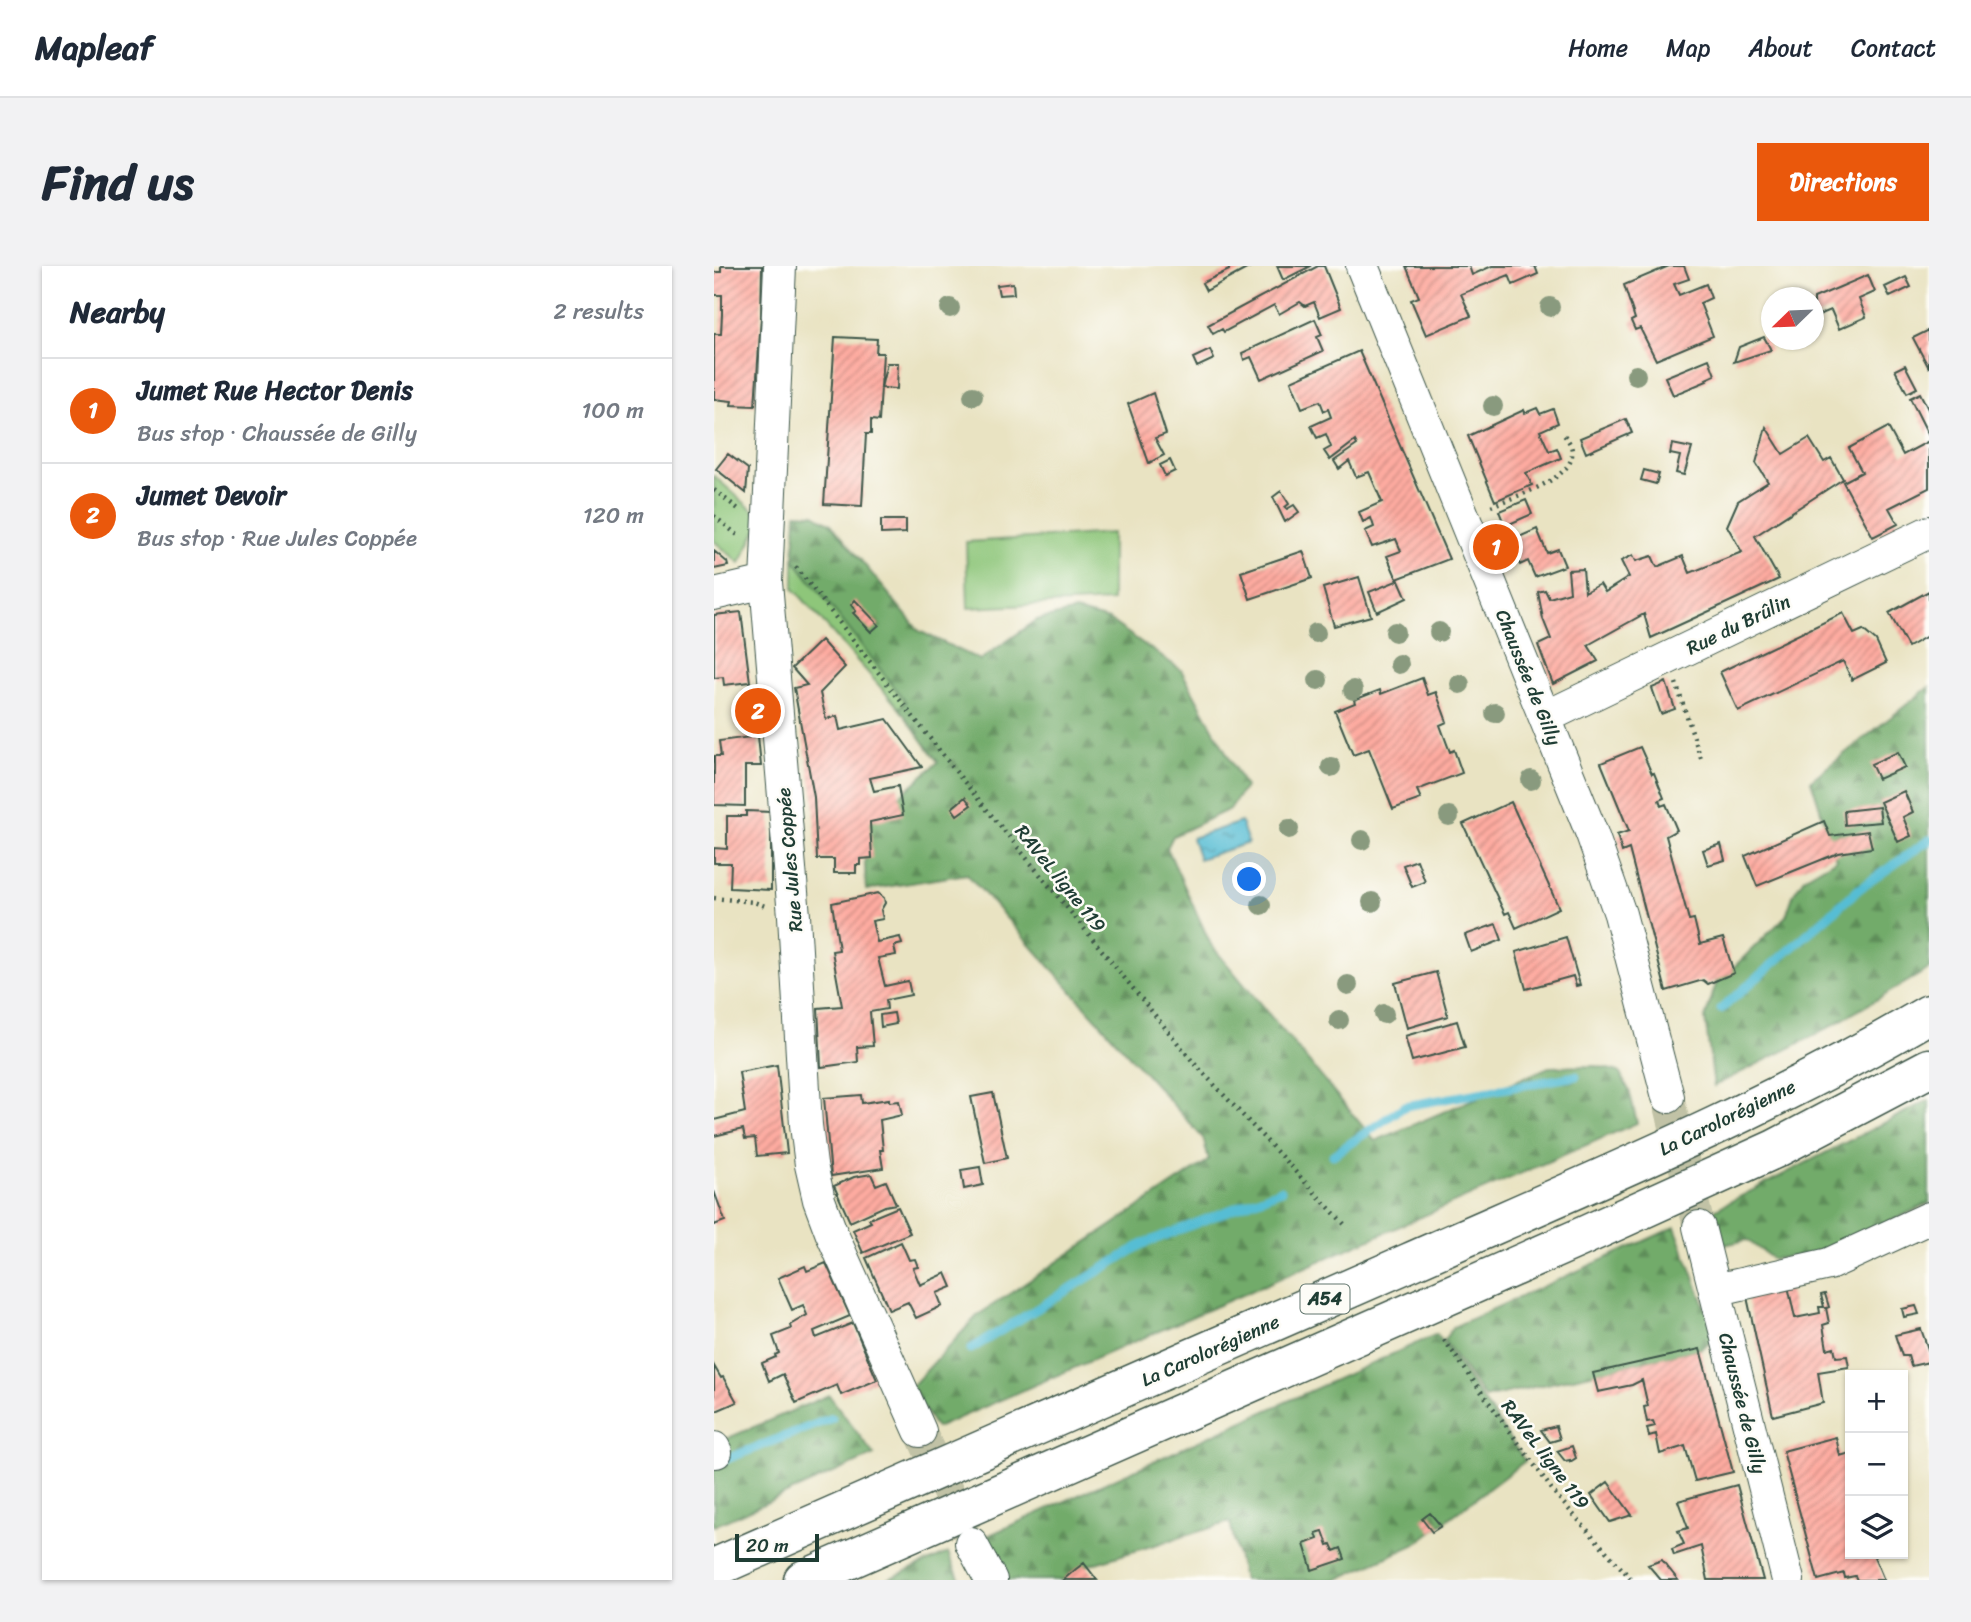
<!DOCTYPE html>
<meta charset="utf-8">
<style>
:root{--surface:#fff;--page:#f2f2f3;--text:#1f2937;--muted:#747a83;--line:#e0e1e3;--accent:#ea580c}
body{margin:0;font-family:Sriracha,sans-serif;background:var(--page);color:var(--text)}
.controls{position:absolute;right:21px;bottom:21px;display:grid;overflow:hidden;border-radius:0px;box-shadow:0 2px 5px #0004}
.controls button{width:63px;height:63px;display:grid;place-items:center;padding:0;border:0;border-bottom:2px solid var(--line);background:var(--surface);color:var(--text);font:35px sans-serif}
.compass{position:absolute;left:1047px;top:21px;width:63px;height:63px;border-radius:50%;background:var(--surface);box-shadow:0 2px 5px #0004;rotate:247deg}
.scale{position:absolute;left:21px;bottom:18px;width:84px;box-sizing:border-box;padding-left:7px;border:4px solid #1f3d34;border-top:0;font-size:19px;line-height:24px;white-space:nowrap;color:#1f3d34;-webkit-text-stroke:5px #fdfcf7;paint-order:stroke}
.you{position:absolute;left:536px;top:614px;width:24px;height:24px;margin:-18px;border:5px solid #fff;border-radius:50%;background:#1a73e8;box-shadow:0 0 0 10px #1a73e833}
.badge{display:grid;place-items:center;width:46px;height:46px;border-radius:50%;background:var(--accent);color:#fff;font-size:23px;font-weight:700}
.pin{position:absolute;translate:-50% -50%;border:4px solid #fff;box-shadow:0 2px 7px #0006}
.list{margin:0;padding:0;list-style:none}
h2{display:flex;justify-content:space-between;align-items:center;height:91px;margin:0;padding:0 28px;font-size:30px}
h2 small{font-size:23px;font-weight:400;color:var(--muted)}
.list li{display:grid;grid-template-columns:46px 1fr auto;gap:21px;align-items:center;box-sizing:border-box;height:105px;padding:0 28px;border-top:2px solid var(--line)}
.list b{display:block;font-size:26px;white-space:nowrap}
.list p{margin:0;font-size:23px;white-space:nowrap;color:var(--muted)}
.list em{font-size:23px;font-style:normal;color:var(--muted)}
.icon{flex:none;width:38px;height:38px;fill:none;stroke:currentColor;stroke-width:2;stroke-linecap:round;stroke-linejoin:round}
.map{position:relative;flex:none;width:1215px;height:1314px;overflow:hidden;border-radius:0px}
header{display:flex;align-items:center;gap:42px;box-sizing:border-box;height:98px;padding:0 35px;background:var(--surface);border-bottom:2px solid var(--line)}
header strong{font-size:33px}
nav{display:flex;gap:38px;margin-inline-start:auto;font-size:24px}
.intro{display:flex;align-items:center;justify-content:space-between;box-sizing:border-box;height:168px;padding:0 42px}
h1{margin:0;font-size:49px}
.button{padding:18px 32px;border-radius:0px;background:var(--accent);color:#fff;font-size:24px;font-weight:700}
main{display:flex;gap:42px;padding:0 42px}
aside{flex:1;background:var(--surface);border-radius:0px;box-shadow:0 2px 5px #0004}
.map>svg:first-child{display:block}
.green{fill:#8ec67a;stroke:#568257;stroke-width:2}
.forest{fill:url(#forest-firs);stroke:#48744f;stroke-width:2}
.water{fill:url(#water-ripples);stroke:#3a7d84;stroke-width:2}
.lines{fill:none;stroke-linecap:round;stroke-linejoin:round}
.stream{stroke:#56bdd4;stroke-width:9}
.building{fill:url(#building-hatch)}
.minor-tunnel{stroke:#c1c2a6;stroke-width:32;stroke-dasharray:32 16;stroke-linecap:butt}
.minor-casing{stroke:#3d5649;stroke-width:34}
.highway-casing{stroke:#3d5649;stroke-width:41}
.path{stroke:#3d5649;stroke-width:4.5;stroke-dasharray:2 5;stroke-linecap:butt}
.minor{stroke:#fff;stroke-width:32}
.highway{stroke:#fff;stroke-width:38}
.tree{fill:#899a7e}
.labels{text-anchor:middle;stroke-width:5;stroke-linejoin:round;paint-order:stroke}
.shield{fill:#fdfcf7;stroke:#62766e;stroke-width:2}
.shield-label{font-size:18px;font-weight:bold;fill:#1f3d34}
.street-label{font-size:19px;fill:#1f3d34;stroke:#fdfcf7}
</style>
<header>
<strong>Mapleaf</strong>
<nav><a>Home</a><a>Map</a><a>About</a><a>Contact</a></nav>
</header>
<div class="intro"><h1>Find us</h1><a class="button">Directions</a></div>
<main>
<aside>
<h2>Nearby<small>2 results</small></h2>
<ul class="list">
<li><span class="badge">1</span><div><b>Jumet Rue Hector Denis</b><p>Bus stop · Chaussée de Gilly</p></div><em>100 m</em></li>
<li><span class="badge">2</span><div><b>Jumet Devoir</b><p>Bus stop · Rue Jules Coppée</p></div><em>120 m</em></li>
</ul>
</aside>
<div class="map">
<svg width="1215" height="1314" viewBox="0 0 1215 1314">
<defs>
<pattern id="forest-firs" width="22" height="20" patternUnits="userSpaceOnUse" patternTransform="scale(1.75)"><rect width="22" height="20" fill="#72ab6a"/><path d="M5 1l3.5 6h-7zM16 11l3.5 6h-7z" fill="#5d8c58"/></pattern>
<pattern id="water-ripples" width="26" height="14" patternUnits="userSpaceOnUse" patternTransform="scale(1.75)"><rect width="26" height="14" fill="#56bdd4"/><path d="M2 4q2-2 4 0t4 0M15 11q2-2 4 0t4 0" fill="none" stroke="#479bad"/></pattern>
<pattern id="building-hatch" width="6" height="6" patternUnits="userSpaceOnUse" patternTransform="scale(1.75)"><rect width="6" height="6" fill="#feaba0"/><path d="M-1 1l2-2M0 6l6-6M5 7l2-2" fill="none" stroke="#cd8c83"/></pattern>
</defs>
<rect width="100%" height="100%" fill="#fdfcf7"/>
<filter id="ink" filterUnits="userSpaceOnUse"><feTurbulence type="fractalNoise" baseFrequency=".0143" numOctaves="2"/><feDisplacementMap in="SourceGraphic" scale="14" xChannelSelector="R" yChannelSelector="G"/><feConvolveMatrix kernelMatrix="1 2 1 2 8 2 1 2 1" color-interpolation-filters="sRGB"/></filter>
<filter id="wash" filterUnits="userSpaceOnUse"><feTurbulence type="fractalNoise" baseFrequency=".00686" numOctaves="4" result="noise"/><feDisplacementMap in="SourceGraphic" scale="28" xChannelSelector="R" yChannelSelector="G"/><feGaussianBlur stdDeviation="1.57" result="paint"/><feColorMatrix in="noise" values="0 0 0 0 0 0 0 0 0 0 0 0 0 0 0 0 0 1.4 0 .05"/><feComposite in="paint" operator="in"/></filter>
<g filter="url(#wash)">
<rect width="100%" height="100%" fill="#e9e3c2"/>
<path class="green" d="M 0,210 L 43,248 L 49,251 L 26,297 L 0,275 Z
M 398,267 L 398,335 L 254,342 L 252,276 Z
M 80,293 L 192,436 L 185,442 L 80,323 Z"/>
<path class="forest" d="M 82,247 L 100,248 L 117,258 L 205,365 L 266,394 L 323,354 L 361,345 L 395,354 L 467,404 L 531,521 L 516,543 L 459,570 L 453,582 L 497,679 L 661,875 L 835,801 L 883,800 L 905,806 L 915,824 L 923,857 L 222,1162 L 196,1122 L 264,1049 L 495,894 L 489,872 L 253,608 L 152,624 L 149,552 L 187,529 L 224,496 L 185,442 L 192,436 L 80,293 Z
M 1215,421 L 1215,703 L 1107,766 L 1000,820 L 991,752 L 1004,712 L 1021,700 L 1072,650 L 1080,627 L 1090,612 L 1122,593 L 1097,514 Z
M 1215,834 L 1215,937 L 1110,987 L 1059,993 L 1033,974 L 991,983 L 990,949 Z
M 961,961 L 1003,1072 L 986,1083 L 771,1132 L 730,1074 L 739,1061 Z
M 723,1068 L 811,1195 L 700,1279 L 622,1314 L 529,1314 L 516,1256 L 362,1303 L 349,1314 L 292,1314 L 271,1271 Z
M 115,1129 L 160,1189 L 0,1260 L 0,1178 Z
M 234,1287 L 246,1314 L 172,1314 Z"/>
<path class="water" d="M 527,556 L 534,577 L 485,593 L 478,572 Z"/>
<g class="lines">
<path class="stream" d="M 1007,743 L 1145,623 L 1215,574
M 619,889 L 691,840 L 862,810
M 257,1083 L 429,978 L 567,924
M 5,1196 L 118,1152"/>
</g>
<g id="blocks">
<path class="building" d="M 7,0 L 48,0 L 47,51 L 41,140 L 17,139 L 18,135 L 0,133 L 0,68 L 7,68 L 8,48 L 8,29 L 0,29 L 0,6 L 7,6 Z
M 515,0 L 538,0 L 492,25 L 488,17 L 515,4 Z
M 563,0 L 597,0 L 569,14 Z
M 604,0 L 610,0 L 627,42 L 606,51 L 600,36 L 591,40 L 586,36 L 565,48 L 560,39 L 510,66 L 508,63 L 499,68 L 494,59 Z
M 692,0 L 755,0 L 758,9 L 778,0 L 821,0 L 824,8 L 799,19 L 795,9 L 747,28 L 757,50 L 712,69 L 697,34 L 705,31 Z
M 955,0 L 970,0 L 975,13 L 960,18 L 965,29 L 992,18 L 997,32 L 986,37 L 999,70 L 942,94 L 926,62 L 921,64 L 917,55 L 921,53 L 910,19 Z
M 1154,9 L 1161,26 L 1145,33 L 1152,51 L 1125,63 L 1117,44 L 1100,51 L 1100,32 Z
M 1192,11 L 1197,21 L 1176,31 L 1171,21 Z
M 299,17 L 300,28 L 285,29 L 283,19 Z
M 601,53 L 608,69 L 603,71 L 609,85 L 547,113 L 537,91 L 530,94 L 528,87 Z
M 1215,64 L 1215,102 L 1199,72 Z
M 121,71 L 163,73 L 162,87 L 169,87 L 165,155 L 157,154 L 157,168 L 152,168 L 148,240 L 110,238 Z
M 1050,71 L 1057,84 L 1020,96 L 1025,81 Z
M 496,84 L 500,93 L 483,101 L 479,92 Z
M 645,85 L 735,293 L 683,313 L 673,290 L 687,285 L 682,273 L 658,281 L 651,265 L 660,261 L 657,252 L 649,256 L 645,246 L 668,236 L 655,206 L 642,211 L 635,195 L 625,203 L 620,195 L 643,179 L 641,175 L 616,194 L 610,185 L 617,181 L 612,168 L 603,172 L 597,160 L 617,151 L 614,143 L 610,145 L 606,135 L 588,142 L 577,115 Z
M 995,93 L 1001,109 L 992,113 L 993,115 L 959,129 L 951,111 Z
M 173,97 L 184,97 L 183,123 L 167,122 Z
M 1191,99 L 1203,122 L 1193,127 L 1181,104 Z
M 439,127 L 452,168 L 441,172 L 450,189 L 435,197 L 414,138 Z
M 1206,127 L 1215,145 L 1215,170 L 1196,132 Z
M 823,142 L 826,148 L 839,143 L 844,157 L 826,165 L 835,185 L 843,182 L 847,192 L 812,207 L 818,219 L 781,235 L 754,170 L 810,144 L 811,147 Z
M 912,153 L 918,167 L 872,187 L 866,172 Z
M 1052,161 L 1069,188 L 1095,172 L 1110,196 L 1117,192 L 1129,213 L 1041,270 L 1065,313 L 937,372 L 930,348 L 874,379 L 884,395 L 839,418 L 824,379 L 837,373 L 829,353 L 824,326 L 831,324 L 835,332 L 856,326 L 854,304 L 869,303 L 871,326 L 886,318 L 891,326 L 915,311 L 907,295 L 919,289 L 922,295 L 938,290 L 943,301 L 969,290 L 976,307 L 1028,286 L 1013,260 L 1024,235 L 1054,216 L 1042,197 Z
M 1174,161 L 1189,189 L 1215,175 L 1215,222 L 1175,242 L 1184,258 L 1159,271 L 1129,216 L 1148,206 L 1135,182 Z
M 958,178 L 978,182 L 970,209 L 962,207 L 966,190 L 956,188 Z
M 14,188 L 34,203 L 32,227 L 2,203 Z
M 456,194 L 461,205 L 451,210 L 446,199 Z
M 930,204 L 945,208 L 942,218 L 927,214 Z
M 567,225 L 575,238 L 571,241 L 573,243 L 580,239 L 585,246 L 571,256 L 559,231 Z
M 812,234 L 818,248 L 791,260 L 785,245 Z
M 167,254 L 192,254 L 192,267 L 167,268 Z
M 823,263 L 833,287 L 844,283 L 851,300 L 821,311 L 814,295 L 806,299 L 796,275 Z
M 0,285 L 13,296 L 14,300 L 0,303 Z
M 589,285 L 598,312 L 536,333 L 527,306 Z
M 645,311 L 657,350 L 620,360 L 609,322 Z
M 685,314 L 693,332 L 663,346 L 655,326 Z
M 1215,325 L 1215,369 L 1194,381 L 1175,347 Z
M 141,334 L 165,359 L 157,366 L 139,347 L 142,345 L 137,339 Z
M 27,346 L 36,416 L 10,419 L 9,411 L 0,412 L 0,349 Z
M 1129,347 L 1140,368 L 1149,364 L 1162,375 L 1172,397 L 1138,414 L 1129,395 L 1024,445 L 1006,406 Z
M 107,374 L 131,401 L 106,427 L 112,453 L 123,450 L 126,464 L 173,453 L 208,501 L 156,512 L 160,525 L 184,520 L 189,549 L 156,556 L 158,592 L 146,593 L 146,599 L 142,599 L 142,607 L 120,607 L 120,593 L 103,593 L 100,531 L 80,422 L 93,419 L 78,402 Z
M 708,412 L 714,429 L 722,426 L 733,456 L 726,459 L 736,486 L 740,484 L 748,507 L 703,524 L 707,533 L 679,543 L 655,483 L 639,489 L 621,445 L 641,437 L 640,434 L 666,424 L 667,428 Z
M 952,416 L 961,443 L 947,448 L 938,422 Z
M 44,470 L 47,500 L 31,500 L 31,540 L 0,539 L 0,490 L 7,490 L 5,475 Z
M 926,481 L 938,508 L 940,507 L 950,532 L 945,534 L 947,540 L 952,538 L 963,564 L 952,570 L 975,654 L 980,653 L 986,678 L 1009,672 L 1020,707 L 994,718 L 989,714 L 952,725 L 915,583 L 908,586 L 903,569 L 915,565 L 887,497 Z
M 1184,486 L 1191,501 L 1164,513 L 1157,498 Z
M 1190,525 L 1199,546 L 1189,551 L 1197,570 L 1184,576 L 1166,536 Z
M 251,531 L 257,539 L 243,549 L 238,542 Z
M 797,536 L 845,642 L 802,662 L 795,646 L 791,648 L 749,558 Z
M 1165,541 L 1167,556 L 1131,559 L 1130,545 Z
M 32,545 L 57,546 L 57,624 L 16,622 L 17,597 L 0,597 L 0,582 L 13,583 L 13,550 L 32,550 Z
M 1110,555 L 1116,570 L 1154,565 L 1158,582 L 1124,587 L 1043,620 L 1031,590 Z
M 1007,578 L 1011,594 L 994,599 L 989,584 Z
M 703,594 L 711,616 L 698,621 L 689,599 Z
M 164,627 L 170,632 L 171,637 L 167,644 L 169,653 L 158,655 L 163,676 L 186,671 L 188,678 L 180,680 L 182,689 L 164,692 L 171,720 L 194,715 L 197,729 L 172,734 L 173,743 L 156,746 L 159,780 L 143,781 L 144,796 L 107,801 L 104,742 L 128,740 L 118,685 L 125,684 L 118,637 Z
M 782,658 L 788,674 L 757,686 L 751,669 Z
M 852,671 L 866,719 L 862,720 L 859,710 L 812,723 L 802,686 Z
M 722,706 L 734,750 L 693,762 L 681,717 Z
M 180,747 L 182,758 L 167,761 L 166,749 Z
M 743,755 L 751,781 L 698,795 L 691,770 Z
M 63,799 L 73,887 L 43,890 L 41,872 L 31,873 L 29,863 L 0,870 L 0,854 L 31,846 L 25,806 Z
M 279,827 L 293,892 L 271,897 L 257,831 Z
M 147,829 L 148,837 L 175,833 L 175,836 L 185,835 L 188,849 L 166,854 L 169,884 L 166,884 L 169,902 L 117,910 L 110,832 Z
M 266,901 L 269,919 L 250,923 L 247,904 Z
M 157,908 L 162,919 L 172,915 L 182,938 L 171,940 L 136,956 L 120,920 L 140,911 Z
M 0,925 L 11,955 L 0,959 Z
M 184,941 L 196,967 L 149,987 L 139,964 L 157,956 L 155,953 Z
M 187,976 L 195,994 L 201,993 L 204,1001 L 199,1002 L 206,1019 L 232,1007 L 238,1021 L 223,1027 L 228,1040 L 202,1052 L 194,1036 L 175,1044 L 152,992 Z
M 112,997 L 136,1050 L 100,1065 L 102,1072 L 139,1057 L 163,1114 L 127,1129 L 123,1119 L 82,1137 L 69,1108 L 55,1115 L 48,1097 L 62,1091 L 61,1089 L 65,1087 L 59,1070 L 77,1063 L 76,1059 L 93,1049 L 89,1039 L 78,1044 L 64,1012 L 91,1000 L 93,1005 Z
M 1074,1020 L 1081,1052 L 1106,1047 L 1105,1041 L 1110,1041 L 1107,1029 L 1111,1028 L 1115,1041 L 1112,1042 L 1115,1057 L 1109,1059 L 1113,1083 L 1120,1081 L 1122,1091 L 1133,1090 L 1135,1101 L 1104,1106 L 1109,1137 L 1059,1150 L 1033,1031 Z
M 1202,1040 L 1205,1048 L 1190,1051 L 1188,1043 Z
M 1207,1063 L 1215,1086 L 1215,1096 L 1197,1100 L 1194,1090 L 1188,1090 L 1181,1069 Z
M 986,1083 L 1019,1206 L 981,1215 L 971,1180 L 946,1188 L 942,1168 L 935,1170 L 933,1162 L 941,1160 L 939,1155 L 933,1156 L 930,1141 L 934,1140 L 928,1114 L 918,1119 L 884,1126 L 879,1107 Z
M 0,1100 L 7,1112 L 9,1111 L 23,1136 L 0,1146 Z
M 842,1160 L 846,1173 L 836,1176 L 827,1164 Z
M 1122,1171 L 1126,1190 L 1136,1187 L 1136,1288 L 1159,1288 L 1170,1314 L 1143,1314 L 1141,1310 L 1131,1312 L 1130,1307 L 1104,1314 L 1069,1185 Z
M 858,1180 L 862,1192 L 856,1196 L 856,1194 L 851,1195 L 843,1185 Z
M 894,1216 L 918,1249 L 896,1256 L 877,1229 Z
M 1023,1219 L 1049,1314 L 994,1314 L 987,1280 L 960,1289 L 958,1283 L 970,1278 L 964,1265 L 974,1262 L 964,1235 Z
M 716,1247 L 727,1260 L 718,1266 L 708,1253 Z
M 609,1265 L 614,1279 L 617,1278 L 620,1285 L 627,1282 L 631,1293 L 598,1304 L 590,1278 L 604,1273 L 602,1267 Z
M 948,1294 L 964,1314 L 947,1314 L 934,1299 Z
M 370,1297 L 383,1314 L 349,1314 L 362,1303 Z"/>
</g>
</g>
<g filter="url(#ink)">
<use href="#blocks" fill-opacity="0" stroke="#3d5649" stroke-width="2"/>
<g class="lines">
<path class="minor-tunnel" d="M 954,831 L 985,961
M 206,1165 L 252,1266"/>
<defs>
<path id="minor" d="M 66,0 L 52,316 L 80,650 L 92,859 L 97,899 L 105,934 L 117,966 L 206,1165
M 648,0 L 878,568 L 906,648 L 954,831
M 0,328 L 52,316
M 832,451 L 1215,266
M 985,961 L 1074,1314
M 1001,1024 L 1115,998 L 1215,952
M 0,1182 L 2,1186
M 257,1277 L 277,1314"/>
<path id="highway" d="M 0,1302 C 231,1200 463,1098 694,997 C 870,919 1050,845 1215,748
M 89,1314 L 865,972 L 1061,883 L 1215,802"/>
</defs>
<use href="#minor" class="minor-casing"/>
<use href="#highway" class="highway-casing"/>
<path class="path" d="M 0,224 L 27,245
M 777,240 C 801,230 886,207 849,168
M 0,250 L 26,271
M 82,301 L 247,512 L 480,797 L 633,961
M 962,417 L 987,493
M 0,632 L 40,636 L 51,640
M 730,1074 L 842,1229 L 918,1314"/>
<use href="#minor" class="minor"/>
<use href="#highway" class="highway"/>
</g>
<g class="tree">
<circle cx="836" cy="41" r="10"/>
<circle cx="236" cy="42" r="10"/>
<circle cx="922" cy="109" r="10"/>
<circle cx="259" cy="130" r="10"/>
<circle cx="779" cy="140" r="10"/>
<circle cx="681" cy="366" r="10"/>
<circle cx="725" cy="366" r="10"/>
<circle cx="602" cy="367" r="10"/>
<circle cx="685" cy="398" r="10"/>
<circle cx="604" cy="414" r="10"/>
<circle cx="746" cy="418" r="10"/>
<circle cx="639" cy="424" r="10"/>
<circle cx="781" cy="447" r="10"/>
<circle cx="617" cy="501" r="10"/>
<circle cx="817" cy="514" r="10"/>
<circle cx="735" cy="550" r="10"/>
<circle cx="575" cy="563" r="10"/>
<circle cx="648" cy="574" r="10"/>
<circle cx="658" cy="636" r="10"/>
<circle cx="547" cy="639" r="10"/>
<circle cx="634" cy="719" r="10"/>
<circle cx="670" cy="748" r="10"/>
<circle cx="625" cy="754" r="10"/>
</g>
</g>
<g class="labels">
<rect class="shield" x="586.5" y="1018.5" width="49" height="29" rx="5"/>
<g class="shield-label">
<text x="611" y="1039">A54</text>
</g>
<g class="street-label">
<text transform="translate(1024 358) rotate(-26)" y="7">Rue du Brûlin</text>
<text transform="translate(815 411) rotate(68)" y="7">Chaussée de Gilly</text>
<text transform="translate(75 594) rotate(-95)" y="7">Rue Jules Coppée</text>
<text transform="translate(347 612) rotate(51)" y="7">RAVeL ligne 119</text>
<text transform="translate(1013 851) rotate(-26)" y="7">La Carolorégienne</text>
<text transform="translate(496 1084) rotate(-24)" y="7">La Carolorégienne</text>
<text transform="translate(1029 1137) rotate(76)" y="7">Chaussée de Gilly</text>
<text transform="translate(832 1188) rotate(53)" y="7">RAVeL ligne 119</text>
</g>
</g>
</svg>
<div class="controls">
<button>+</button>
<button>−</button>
<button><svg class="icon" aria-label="layers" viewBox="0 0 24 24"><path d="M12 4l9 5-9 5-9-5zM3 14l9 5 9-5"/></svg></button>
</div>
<svg class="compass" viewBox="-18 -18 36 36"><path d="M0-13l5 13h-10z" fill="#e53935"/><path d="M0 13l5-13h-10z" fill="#747a83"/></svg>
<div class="scale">20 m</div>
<div class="you"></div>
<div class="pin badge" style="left:782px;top:281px">1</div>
<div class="pin badge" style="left:44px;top:445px">2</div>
</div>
</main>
